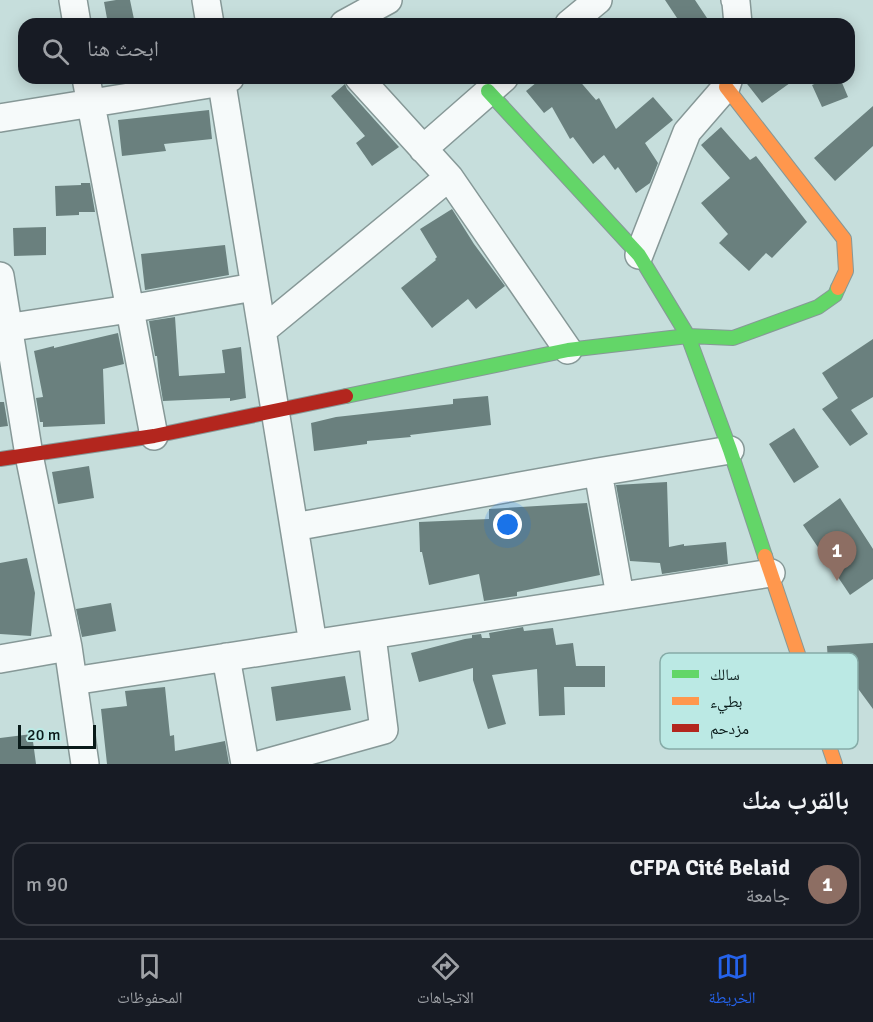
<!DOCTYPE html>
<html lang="ar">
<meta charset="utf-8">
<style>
:root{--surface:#171b24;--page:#242831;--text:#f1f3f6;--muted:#9ea1a6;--line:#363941;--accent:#2563eb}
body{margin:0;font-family:Signika,"Noto Naskh Arabic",sans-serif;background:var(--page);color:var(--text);direction:rtl}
.scale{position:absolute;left:18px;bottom:15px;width:78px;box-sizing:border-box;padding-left:6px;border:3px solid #091a19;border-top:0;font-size:16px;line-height:21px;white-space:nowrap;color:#091a19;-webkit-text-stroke:4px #bbe9e4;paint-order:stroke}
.you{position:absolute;left:508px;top:525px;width:21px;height:21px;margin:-15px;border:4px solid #fff;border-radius:50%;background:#1a73e8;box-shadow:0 0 0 9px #1a73e833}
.badge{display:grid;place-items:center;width:39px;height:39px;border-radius:50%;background:var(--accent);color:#fff;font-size:20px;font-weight:700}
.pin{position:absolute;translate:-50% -50px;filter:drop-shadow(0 2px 3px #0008)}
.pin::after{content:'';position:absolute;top:32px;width:21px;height:18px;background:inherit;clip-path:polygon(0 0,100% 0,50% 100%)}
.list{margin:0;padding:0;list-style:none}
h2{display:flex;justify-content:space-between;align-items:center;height:78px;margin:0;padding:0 24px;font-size:26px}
h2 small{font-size:20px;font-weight:400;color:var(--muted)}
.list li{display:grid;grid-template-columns:39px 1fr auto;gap:18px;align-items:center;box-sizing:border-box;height:84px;margin:0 12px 12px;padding:0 12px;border:2px solid var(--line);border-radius:18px}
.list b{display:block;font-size:22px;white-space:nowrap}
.list p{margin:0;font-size:20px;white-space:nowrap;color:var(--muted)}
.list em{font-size:20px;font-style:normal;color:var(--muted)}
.icon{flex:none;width:33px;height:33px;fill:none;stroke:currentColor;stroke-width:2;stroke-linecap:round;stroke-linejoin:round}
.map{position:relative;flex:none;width:873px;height:764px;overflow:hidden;direction:ltr}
.search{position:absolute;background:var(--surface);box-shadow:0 3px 15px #0003;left:18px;right:18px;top:18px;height:66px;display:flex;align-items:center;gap:15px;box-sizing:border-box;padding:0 21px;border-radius:18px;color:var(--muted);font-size:22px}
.sheet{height:174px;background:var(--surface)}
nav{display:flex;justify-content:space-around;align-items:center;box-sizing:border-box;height:84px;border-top:2px solid var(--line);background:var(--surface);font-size:16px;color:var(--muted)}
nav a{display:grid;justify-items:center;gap:3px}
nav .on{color:var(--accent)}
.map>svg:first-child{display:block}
.building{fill:#6a807e}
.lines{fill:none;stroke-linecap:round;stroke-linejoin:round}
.street-casing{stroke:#869897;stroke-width:30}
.fast-casing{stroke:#869897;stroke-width:16}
.slow-casing{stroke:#869897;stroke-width:16}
.jam-casing{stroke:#869897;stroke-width:16}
.street{stroke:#f6fafa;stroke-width:27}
.fast{stroke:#63d668;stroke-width:14}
.slow{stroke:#ff974d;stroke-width:14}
.jam{stroke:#b3261e;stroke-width:14}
.key{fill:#bbe9e4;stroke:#86aba7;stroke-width:1.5}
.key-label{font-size:16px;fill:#091a19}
</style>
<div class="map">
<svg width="873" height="764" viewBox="0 0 873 764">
<rect width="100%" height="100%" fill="#c6dedc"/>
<path class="building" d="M 116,0 L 130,0 L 135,24 L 108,24 L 104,2 Z
M 665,0 L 695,0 L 711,24 L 681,24 Z
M 542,78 L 577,78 L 596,100 L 599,98 L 616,129 L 653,97 L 673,120 L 645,143 L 658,163 L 650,183 L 636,193 L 618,167 L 615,170 L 604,155 L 593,164 L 573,137 L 570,139 L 552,107 L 544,113 L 526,91 Z
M 744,78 L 797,78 L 762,103 L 744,80 Z
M 829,78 L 840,78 L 848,97 L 822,107 L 812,85 Z
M 345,84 L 347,89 L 399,147 L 372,166 L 356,143 L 365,136 L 331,96 Z
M 873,106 L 873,146 L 835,181 L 814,158 Z
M 209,110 L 212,139 L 164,144 L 166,151 L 122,156 L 118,120 Z
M 721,127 L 750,160 L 756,156 L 807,222 L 772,258 L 766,253 L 749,271 L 719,243 L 728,234 L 701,203 L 730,178 L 701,145 Z
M 81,183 L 90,183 L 95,212 L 79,212 L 79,215 L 56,216 L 55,186 L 81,185 Z
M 452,209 L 474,244 L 505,286 L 476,309 L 468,299 L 432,328 L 401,288 L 436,260 L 435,259 L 437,257 L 420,229 Z
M 46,227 L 46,255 L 14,256 L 13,228 Z
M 225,245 L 229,275 L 145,290 L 141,254 Z
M 175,317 L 179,376 L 225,373 L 222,350 L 241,347 L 246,398 L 230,401 L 230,398 L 163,401 L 159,376 L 157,356 L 155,356 L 149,321 Z
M 118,333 L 124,364 L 103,369 L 105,424 L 43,427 L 43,422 L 40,422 L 36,398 L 43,397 L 34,351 L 54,346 L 54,348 Z
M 873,339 L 873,397 L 851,410 L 868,434 L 850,446 L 822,409 L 838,398 L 822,373 Z
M 488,396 L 491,425 L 410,435 L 411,437 L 367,441 L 367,444 L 314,451 L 311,423 L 336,417 L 453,404 L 453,399 Z
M 0,402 L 4,402 L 8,426 L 0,427 Z
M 794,428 L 819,467 L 794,483 L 769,444 Z
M 89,466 L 94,498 L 58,504 L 52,472 Z
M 667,482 L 669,547 L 684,544 L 684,546 L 726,542 L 728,564 L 662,574 L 660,563 L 630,561 L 616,485 Z
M 840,498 L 873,549 L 873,579 L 850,595 L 803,525 Z
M 587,503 L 600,575 L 517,592 L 517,596 L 484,601 L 479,574 L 429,585 L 422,552 L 420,552 L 419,522 L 489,519 L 489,509 Z
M 27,558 L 35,593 L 31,636 L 0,634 L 0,563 Z
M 111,603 L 116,631 L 82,637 L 76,609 Z
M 523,627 L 524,631 L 553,628 L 556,645 L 573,643 L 576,666 L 605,666 L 605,687 L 564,687 L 565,715 L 539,716 L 537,669 L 492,675 L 506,724 L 488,729 L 473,680 L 473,668 L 419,682 L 411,653 L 465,639 L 472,638 L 472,635 L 481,634 L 482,638 L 490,638 L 489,633 Z
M 873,643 L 873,709 L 851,679 L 829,680 L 827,646 Z
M 345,676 L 351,710 L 276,721 L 271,687 Z
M 165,687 L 170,736 L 174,735 L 175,751 L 225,741 L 229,764 L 107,764 L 101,709 L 127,706 L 125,691 Z
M 32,734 L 36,764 L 0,764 L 0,738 Z"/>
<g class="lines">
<defs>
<path id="street" d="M 73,0 L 77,24
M 206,0 L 210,24
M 735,0 L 736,2 L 738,24
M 344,24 L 388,0
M 569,24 L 598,0
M 86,78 L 154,436
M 221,78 L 313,644
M 359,78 L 449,177 L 568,350
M 0,118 L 222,82 L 230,78
M 423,149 L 504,78
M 639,255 L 687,132 L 726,87 L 729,78
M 0,276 L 29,455 L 68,647 L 85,764
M 0,329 L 129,309 L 254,287
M 263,330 L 449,177
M 598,472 L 620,596
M 294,527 L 598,472 L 730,450
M 226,657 L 245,764
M 0,659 L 68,647
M 73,681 L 771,573
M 262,764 L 384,730 L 372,636"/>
<path id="fast" d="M 488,91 L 639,255 L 688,336 L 730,450 L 765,556
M 346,396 L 568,350 L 688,336 L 733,338 L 818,307 L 835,295 L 838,288"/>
<path id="slow" d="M 726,87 L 844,239 L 846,271 L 838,288
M 765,556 L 835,764"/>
<path id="jam" d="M 0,459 L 154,436 L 346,396"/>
</defs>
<use href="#street" class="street-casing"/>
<use href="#fast" class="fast-casing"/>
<use href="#slow" class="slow-casing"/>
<use href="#jam" class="jam-casing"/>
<use href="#street" class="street"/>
<use href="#fast" class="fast"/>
<use href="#slow" class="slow"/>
<use href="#jam" class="jam"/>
</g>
<rect x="660" y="653" width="198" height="96" rx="9" class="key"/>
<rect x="672" y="670" width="27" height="8" fill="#63d668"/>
<rect x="672" y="697" width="27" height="8" fill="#ff974d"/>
<rect x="672" y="724" width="27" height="8" fill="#b3261e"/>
<g class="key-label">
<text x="710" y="680">سالك</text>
<text x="710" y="707">بطيء</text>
<text x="710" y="734">مزدحم</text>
</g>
</svg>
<div class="scale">20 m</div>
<div class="you"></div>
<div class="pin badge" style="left:837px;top:581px;background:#8d6e63">1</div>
<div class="search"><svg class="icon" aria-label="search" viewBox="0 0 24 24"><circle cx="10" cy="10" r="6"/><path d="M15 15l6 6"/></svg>ابحث هنا</div>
</div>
<section class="sheet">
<h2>بالقرب منك<small></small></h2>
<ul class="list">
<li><span class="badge" style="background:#8d6e63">1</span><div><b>CFPA Cité Belaid</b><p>جامعة</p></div><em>90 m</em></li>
</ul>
</section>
<nav>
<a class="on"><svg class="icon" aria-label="map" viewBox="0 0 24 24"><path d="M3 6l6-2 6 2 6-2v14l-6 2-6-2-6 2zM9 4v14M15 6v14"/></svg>الخريطة</a>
<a><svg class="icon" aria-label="directions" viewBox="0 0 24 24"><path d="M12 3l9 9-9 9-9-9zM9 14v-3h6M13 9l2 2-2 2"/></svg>الاتجاهات</a>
<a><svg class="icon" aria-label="saved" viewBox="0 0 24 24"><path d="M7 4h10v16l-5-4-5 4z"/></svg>المحفوظات</a>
</nav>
